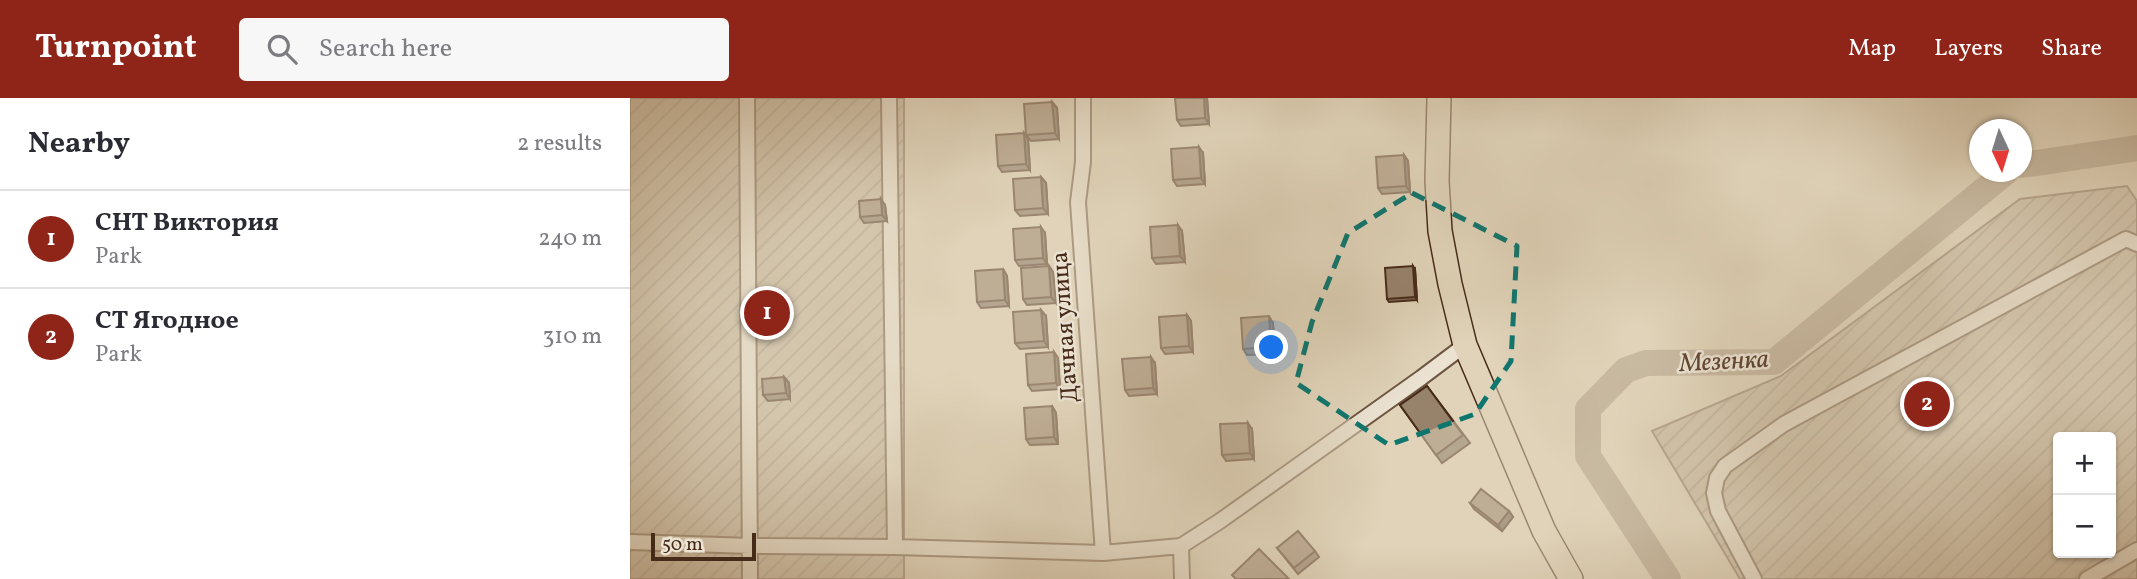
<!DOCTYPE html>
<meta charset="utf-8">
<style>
:root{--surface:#fff;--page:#f7f7f7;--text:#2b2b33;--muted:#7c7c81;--line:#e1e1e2;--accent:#8f2418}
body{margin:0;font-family:Vollkorn,serif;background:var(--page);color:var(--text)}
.controls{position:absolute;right:21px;bottom:21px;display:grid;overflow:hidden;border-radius:7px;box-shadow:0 2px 5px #0004}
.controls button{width:63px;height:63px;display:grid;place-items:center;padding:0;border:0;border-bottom:2px solid var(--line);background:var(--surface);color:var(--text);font:35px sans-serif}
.compass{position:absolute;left:1339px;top:21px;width:63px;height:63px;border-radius:50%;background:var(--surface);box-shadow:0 2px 5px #0004;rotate:176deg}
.scale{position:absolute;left:21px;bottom:18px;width:105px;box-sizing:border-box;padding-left:7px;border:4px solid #472b19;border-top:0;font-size:19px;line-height:24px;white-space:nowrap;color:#472b19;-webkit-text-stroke:5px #ebe2d2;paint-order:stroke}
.you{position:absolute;left:642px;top:250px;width:24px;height:24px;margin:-18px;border:5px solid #fff;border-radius:50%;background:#1a73e8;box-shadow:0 0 0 10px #1a73e833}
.badge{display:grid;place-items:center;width:46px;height:46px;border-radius:50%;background:var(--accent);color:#fff;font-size:23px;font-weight:700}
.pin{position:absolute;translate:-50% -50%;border:4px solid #fff;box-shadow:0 2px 7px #0006}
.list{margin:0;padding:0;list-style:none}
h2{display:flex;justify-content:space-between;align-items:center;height:91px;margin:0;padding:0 28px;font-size:30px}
h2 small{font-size:23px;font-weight:400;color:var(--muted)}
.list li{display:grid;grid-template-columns:46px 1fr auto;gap:21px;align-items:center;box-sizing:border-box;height:98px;padding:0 28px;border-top:2px solid var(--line)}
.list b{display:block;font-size:26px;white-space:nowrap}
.list p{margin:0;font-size:23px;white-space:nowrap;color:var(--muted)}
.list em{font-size:23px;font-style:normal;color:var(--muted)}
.icon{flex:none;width:38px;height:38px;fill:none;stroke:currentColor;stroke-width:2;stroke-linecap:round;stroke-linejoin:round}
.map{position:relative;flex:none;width:1507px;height:481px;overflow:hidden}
header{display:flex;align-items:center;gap:42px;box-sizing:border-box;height:98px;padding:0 35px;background:var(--accent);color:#fff}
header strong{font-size:33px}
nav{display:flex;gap:38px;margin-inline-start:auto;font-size:24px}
.search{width:490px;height:63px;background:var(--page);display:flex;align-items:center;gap:18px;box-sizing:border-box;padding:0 24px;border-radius:7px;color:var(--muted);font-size:26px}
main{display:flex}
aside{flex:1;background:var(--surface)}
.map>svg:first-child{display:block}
.garden{fill:url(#garden-furrows);stroke:#86705c;stroke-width:2;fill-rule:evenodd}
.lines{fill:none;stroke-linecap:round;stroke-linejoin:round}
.river{stroke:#ac9a83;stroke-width:26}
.street-casing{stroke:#6d5541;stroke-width:18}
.primary-casing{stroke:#472b19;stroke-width:26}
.street{stroke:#ebe2d2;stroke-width:14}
.primary{stroke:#e0d3b9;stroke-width:23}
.wall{fill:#82705d;stroke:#472b19;stroke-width:2}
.shaded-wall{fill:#6a5b4c;stroke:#472b19;stroke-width:2}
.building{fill:#97826c;stroke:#472b19;stroke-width:2}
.marked{fill:none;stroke:#0f766e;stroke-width:5;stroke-dasharray:14 9;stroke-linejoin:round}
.labels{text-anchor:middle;stroke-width:5;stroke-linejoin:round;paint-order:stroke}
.street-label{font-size:24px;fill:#472b19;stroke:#ebe2d2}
.water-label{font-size:26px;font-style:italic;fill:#604734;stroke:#ebe2d2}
</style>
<header>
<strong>Turnpoint</strong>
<div class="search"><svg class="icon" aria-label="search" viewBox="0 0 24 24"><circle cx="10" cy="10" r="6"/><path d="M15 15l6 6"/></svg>Search here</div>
<nav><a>Map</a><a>Layers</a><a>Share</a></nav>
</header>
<main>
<aside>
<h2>Nearby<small>2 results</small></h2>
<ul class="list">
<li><span class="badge">1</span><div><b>СНТ Виктория</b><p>Park</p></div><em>240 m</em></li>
<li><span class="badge">2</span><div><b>СТ Ягодное</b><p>Park</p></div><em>310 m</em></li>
</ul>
</aside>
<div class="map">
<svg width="1507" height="481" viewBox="0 0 1507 481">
<defs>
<pattern id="garden-furrows" width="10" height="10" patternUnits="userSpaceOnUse" patternTransform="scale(1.75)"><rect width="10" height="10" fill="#c6b69e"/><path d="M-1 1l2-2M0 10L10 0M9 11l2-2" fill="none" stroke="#a39480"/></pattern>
</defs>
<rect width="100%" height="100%" fill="#e0d3b9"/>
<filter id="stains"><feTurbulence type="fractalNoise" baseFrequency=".00286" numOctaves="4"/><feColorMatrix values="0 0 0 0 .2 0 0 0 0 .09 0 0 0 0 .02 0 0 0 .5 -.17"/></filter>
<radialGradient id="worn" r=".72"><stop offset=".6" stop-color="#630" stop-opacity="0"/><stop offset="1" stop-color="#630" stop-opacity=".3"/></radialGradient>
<path class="garden" d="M 0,0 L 274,0 L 274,481 L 0,481 Z
M 1497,88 L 1507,103 L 1507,481 L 1110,481 L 1022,333 L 1151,278 L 1390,101 ZM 1428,339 L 1481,339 L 1481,455 L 1428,455 Z"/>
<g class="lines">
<path class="river" d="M 1392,67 L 1507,50
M 1038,481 L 958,358 L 958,311 L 996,272 L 1016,265 L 1144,264 L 1376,74"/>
<defs>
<path id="street" d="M 117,0 L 120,481
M 259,0 L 265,449
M 453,0 L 453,64 L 448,104 L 473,455
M 0,444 L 120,448 L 265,449 L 473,455 L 551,448 L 590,423 L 791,280 L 835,247
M 551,448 L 552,481
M 1124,481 L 1088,413 L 1084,395 L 1087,380 L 1095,368 L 1154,326 L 1496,141 L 1507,146
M 1457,481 L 1507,452"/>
<path id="primary" d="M 809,0 L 807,83 L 810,133 L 820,186 L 835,247 L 914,433 L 941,481"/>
</defs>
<use href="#street" class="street-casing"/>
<use href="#primary" class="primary-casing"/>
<use href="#street" class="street"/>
<use href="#primary" class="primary"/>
</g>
<path class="wall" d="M 577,0 L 579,26 L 551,28 L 547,22 Z
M 422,4 L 427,10 L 429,41 L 401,43 L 396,37 Z
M 394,35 L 398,41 L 400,72 L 372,74 L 368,68 Z
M 573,55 L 575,86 L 547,88 L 543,82 Z
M 774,57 L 778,63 L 780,94 L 752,96 L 748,90 Z
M 411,79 L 416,85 L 418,116 L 390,118 L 385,112 Z
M 255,107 L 257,123 L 234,125 L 230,119 Z
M 552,133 L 555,164 L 526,166 L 522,160 Z
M 415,135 L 417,166 L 389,168 L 385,162 Z
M 419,168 L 423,174 L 426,205 L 397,207 L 393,201 Z
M 373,171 L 377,178 L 379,208 L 351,210 L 347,204 Z
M 785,171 L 787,202 L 759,204 L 757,201 Z
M 557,217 L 561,223 L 563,254 L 535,256 L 531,250 Z
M 416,218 L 418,249 L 390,251 L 385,245 Z
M 643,225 L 645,256 L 617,257 L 613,251 Z
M 424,254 L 428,260 L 430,291 L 402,293 L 398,287 Z
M 525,265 L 527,296 L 499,298 L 495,292 Z
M 154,279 L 159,285 L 160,301 L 138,303 L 133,297 Z
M 797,288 L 840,345 L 812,365 L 770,307 Z
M 422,308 L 426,315 L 428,346 L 400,347 L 396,341 Z
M 622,331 L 624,361 L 596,363 L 592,357 Z
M 840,405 L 879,413 L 883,419 L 872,433 L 844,411 Z
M 647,450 L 685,453 L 689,459 L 668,476 Z"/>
<path class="shaded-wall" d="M 574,0 L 577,0 L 579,26 L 575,20 Z
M 422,4 L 427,10 L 429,41 L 425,35 Z
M 394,35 L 398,41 L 400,72 L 396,66 Z
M 569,49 L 573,55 L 575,86 L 571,80 Z
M 774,57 L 778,63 L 780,94 L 776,88 Z
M 411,79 L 416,85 L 418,116 L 413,110 Z
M 251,101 L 255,107 L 257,123 L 252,117 Z
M 548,127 L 552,133 L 555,164 L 550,158 Z
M 411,129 L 415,135 L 417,166 L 413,160 Z
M 419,168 L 423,174 L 426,205 L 421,199 Z
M 783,168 L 785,171 L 787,202 L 785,199 Z
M 373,171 L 377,178 L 379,208 L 375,202 Z
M 411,212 L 416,218 L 418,249 L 414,243 Z
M 557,217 L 561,223 L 563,254 L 559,248 Z
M 639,218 L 643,225 L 645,256 L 641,249 Z
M 424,254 L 428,260 L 430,291 L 426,285 Z
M 521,259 L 525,265 L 527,296 L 523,290 Z
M 154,279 L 159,285 L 160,301 L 156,295 Z
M 422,308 L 426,315 L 428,346 L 424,339 Z
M 618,325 L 622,331 L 624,361 L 620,355 Z
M 879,413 L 883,419 L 872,433 L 868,427 Z"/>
<path class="building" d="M 545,0 L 574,0 L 575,20 L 547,22 Z
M 422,4 L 425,35 L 396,37 L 394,6 Z
M 394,35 L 396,66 L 368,68 L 366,37 Z
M 569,49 L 571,80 L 543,82 L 541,51 Z
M 774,57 L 776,88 L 748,90 L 746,59 Z
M 411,79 L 413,110 L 385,112 L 383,81 Z
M 251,101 L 252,117 L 230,119 L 229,103 Z
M 548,127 L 550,158 L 522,160 L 520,129 Z
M 411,129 L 413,160 L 385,162 L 383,131 Z
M 419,168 L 421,199 L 393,201 L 391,170 Z
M 783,168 L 785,199 L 757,201 L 755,170 Z
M 373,171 L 375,202 L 347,204 L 345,173 Z
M 411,212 L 414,243 L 385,245 L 383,214 Z
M 557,217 L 559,248 L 531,250 L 529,219 Z
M 639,218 L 641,249 L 613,251 L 611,220 Z
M 424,254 L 426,285 L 398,287 L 396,256 Z
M 521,259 L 523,290 L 495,292 L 492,261 Z
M 154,279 L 156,295 L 133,297 L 132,281 Z
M 797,288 L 833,337 L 806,357 L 770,307 Z
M 422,308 L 424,339 L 396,341 L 394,310 Z
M 618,325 L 620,355 L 592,357 L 590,326 Z
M 851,391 L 879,413 L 868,427 L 840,405 Z
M 668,433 L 685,453 L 664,470 L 647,450 Z
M 629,451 L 659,481 L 606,481 L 602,477 Z"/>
<path d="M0 0H1507V481H0ZM 782,95 L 887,148 L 881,263 L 845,316 L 759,347 L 666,285 L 682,224 L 718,135 Z" fill="#e0d3b9" fill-opacity=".55" fill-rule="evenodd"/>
<path class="marked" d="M 782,95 L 887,148 L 881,263 L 845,316 L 759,347 L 666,285 L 682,224 L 718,135 Z"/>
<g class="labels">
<g class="street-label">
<text transform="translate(434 229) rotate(-94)" y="8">Дачная улица</text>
</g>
<g class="water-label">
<text transform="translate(1094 262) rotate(-3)" y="9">Мезенка</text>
</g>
</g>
<rect width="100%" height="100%" filter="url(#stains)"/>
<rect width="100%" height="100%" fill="url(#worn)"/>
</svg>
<div class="controls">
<button>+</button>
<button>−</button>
</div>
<svg class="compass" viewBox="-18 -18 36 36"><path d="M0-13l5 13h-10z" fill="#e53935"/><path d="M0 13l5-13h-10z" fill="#7c7c81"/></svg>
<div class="scale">50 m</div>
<div class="you"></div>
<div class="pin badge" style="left:137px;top:215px">1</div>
<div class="pin badge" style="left:1297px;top:306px">2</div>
</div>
</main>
